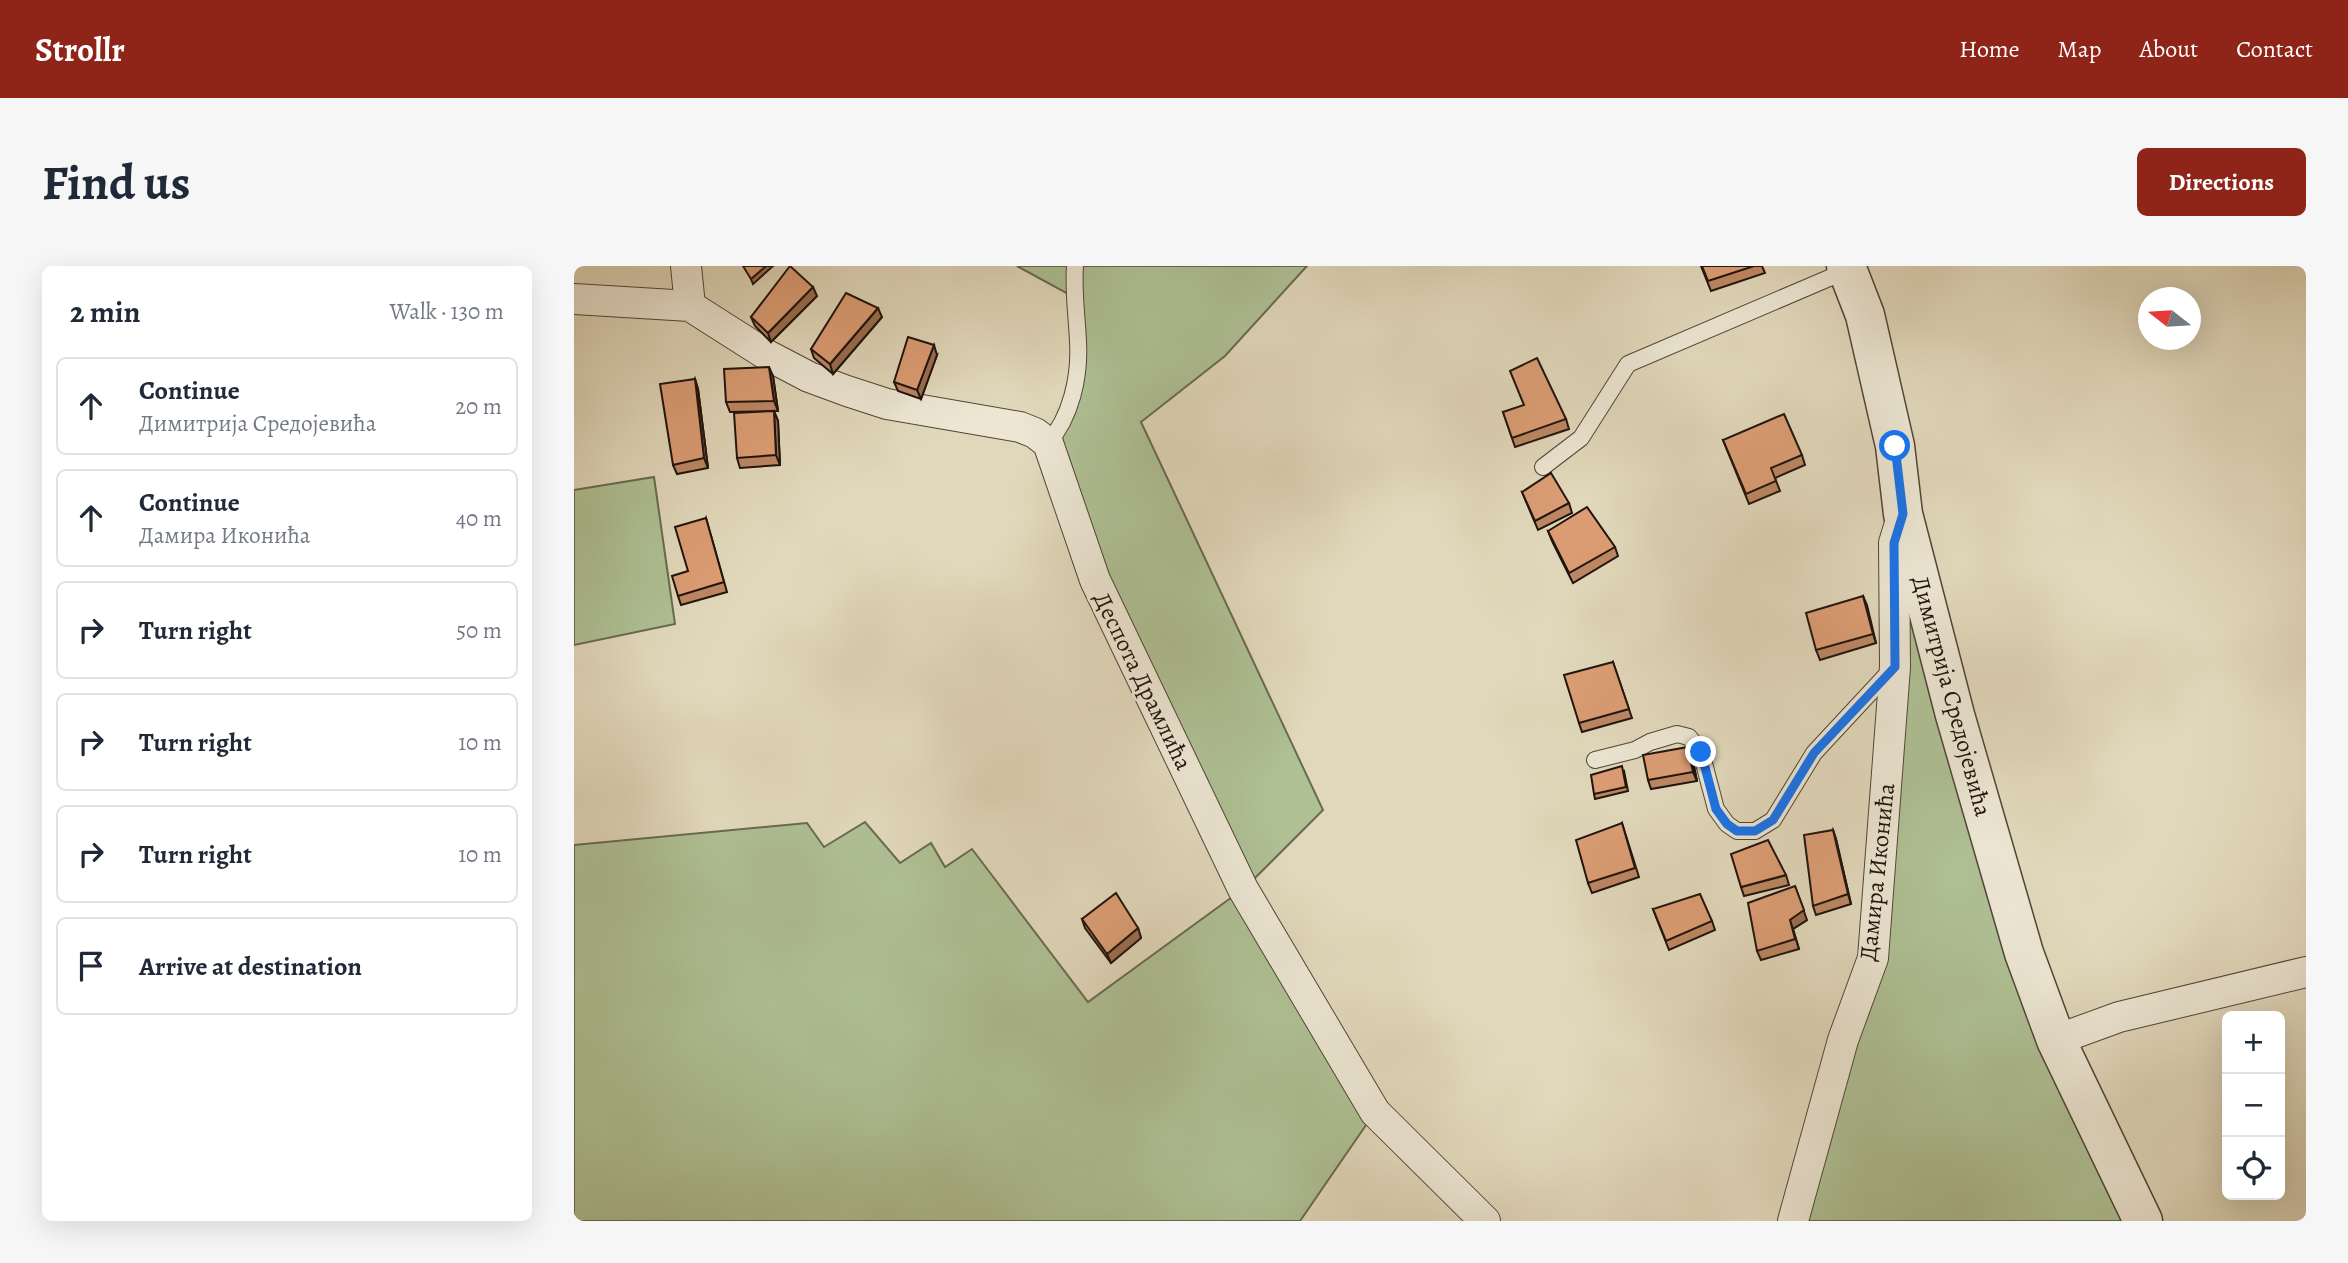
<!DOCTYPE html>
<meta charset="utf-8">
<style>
:root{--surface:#fff;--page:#f6f6f7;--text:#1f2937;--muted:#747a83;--line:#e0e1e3;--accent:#8f2418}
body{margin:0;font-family:Alegreya,serif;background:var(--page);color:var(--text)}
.controls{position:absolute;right:21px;bottom:21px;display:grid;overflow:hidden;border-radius:10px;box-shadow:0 7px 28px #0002}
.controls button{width:63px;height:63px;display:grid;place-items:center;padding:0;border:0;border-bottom:2px solid var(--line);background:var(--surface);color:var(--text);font:35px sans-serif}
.compass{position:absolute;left:1564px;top:21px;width:63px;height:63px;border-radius:50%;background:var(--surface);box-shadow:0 7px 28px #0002;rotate:287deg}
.stop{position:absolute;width:21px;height:21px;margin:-16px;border:5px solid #1a73e8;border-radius:50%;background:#fff}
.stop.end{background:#1a73e8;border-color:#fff;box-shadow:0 2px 7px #0008}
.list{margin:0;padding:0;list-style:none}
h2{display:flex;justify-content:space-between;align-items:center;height:91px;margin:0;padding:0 28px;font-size:30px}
h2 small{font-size:23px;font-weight:400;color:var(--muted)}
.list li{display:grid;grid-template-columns:46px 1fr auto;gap:21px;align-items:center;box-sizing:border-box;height:98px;margin:0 14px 14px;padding:0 14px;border:2px solid var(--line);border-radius:10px}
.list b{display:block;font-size:26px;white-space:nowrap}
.list p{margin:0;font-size:23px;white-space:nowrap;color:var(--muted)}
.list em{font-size:23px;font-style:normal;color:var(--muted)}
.icon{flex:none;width:38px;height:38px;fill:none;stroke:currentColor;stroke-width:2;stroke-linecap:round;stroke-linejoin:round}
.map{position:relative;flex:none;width:1732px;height:955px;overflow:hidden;border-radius:10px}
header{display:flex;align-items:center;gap:42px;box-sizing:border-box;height:98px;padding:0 35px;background:var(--accent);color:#fff}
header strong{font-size:33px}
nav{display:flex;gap:38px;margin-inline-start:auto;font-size:24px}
.intro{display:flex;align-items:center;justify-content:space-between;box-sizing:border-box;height:168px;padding:0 42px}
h1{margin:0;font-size:49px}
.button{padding:18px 32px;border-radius:10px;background:var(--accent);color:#fff;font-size:24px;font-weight:700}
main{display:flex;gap:42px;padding:0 42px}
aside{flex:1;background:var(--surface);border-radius:10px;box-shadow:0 7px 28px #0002}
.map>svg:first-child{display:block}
.green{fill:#aec094;stroke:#686a51;stroke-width:2}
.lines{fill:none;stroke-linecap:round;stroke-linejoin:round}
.service-casing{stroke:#514539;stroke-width:18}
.minor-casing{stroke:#514539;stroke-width:32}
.tertiary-casing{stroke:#514539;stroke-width:41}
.service{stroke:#ece6d3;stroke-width:16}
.minor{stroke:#ece6d3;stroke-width:30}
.tertiary{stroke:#ece6d3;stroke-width:38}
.wall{fill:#bd8764;stroke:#21140e;stroke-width:2}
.shaded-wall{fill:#9a6e51;stroke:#21140e;stroke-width:2}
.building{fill:#dc9d74;stroke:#21140e;stroke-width:2}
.route{stroke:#1a73e8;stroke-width:9}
.labels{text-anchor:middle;stroke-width:5;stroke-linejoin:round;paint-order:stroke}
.street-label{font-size:24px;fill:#21140e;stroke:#ece6d3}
</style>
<header>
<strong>Strollr</strong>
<nav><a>Home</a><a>Map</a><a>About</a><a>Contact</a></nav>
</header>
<div class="intro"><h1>Find us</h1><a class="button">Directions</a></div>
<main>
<aside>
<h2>2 min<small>Walk · 130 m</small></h2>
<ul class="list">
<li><svg class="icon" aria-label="ahead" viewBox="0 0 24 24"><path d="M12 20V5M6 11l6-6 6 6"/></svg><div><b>Continue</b><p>Димитрија Средојевића</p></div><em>20 m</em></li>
<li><svg class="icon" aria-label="ahead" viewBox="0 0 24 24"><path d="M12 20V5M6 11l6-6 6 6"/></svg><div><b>Continue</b><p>Дамира Иконића</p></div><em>40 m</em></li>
<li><svg class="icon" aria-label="right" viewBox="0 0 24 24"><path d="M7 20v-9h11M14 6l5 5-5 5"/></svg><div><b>Turn right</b></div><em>50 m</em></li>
<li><svg class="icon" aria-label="right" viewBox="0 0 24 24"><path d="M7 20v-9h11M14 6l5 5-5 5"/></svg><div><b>Turn right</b></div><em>10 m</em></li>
<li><svg class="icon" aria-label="right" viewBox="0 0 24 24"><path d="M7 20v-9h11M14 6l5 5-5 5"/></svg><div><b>Turn right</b></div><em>10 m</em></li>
<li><svg class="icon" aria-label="arrive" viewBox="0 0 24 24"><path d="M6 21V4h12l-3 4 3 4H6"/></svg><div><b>Arrive at destination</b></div></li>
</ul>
</aside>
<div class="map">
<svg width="1732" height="955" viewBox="0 0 1732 955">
<rect width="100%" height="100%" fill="#e1d8bb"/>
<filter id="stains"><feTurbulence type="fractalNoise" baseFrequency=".00286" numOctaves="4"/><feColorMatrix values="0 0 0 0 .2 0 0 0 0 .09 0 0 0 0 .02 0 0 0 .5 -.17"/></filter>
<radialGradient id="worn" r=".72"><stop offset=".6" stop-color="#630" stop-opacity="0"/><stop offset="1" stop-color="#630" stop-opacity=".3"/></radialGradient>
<path class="green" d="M 443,0 L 733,0 L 651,90 L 567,156 L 749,544 L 670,623 L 801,846 L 726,955 L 0,955 L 0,579 L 233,557 L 250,581 L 291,556 L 326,597 L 357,577 L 371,601 L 398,583 L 514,736 L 669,623 L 474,177 L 497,135 L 500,31 Z
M 80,211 L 101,358 L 0,379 L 0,224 Z
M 1320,277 L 1381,449 L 1569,955 L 1219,955 L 1299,692 Z"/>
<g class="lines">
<defs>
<path id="service" d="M 474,177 C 497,151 506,111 504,76 C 503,50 499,26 501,0
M 969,201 L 1007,172 L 1054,98 L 1274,4
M 1021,494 L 1061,484 L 1076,476 L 1103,468 L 1115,471 L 1127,486 L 1142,543 L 1153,558 L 1163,565 L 1181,565 L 1199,554 L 1240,487 L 1319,402"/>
<path id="minor" d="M 112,0 L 116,40
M 0,33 L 116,40 L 193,89 L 235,111 L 273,125 L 313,138 L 446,161 L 461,167 L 474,177 L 521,314 L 669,623 L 801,846 L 911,955
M 1482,774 L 1545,751 L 1732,706
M 1219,955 L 1269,774 L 1299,692 L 1321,401 L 1320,277 L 1328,251"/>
<path id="tertiary" d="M 1272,0 L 1291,49 L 1321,180 L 1329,248 L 1381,449 L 1450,687 L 1482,774 L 1569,955"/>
</defs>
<use href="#service" class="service-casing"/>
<use href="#minor" class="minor-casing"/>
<use href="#tertiary" class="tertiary-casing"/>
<use href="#service" class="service"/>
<use href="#minor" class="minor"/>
<use href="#tertiary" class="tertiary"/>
</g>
<path class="wall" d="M 1127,0 L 1188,0 L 1191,7 L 1137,25 Z
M 243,30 L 197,76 L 181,60 L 177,51 Z
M 308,51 L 259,108 L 240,92 L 237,83 Z
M 363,89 L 347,133 L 324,125 L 320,116 Z
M 199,110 L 204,145 L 156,146 L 152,136 Z
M 121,113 L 124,123 L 134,202 L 103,208 L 99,199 Z
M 200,145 L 204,155 L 206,199 L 166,202 L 163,192 Z
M 929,146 L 992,153 L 995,163 L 941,181 Z
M 1149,174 L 1228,189 L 1231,199 L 1201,212 L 1206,225 L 1175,238 Z
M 948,226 L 995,237 L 998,247 L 964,264 Z
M 132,252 L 153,326 L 107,339 L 104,330 L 114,305 Z
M 974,265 L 1041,281 L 1044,290 L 999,317 L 978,275 Z
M 1289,330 L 1302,377 L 1246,394 L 1242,384 Z
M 1039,396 L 1058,452 L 1008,466 L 1005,457 Z
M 1118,491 L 1123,515 L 1077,523 L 1074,514 Z
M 1050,505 L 1054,525 L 1021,533 L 1020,528 Z
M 1048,557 L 1065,611 L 1018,627 L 1014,617 Z
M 1259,564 L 1262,573 L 1277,638 L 1242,649 L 1239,640 Z
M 1212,609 L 1215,619 L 1170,630 L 1167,621 Z
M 1079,643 L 1138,655 L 1141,664 L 1095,684 Z
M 508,653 L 564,662 L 567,672 L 537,697 L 511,662 Z
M 1233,654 L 1219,663 L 1225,683 L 1187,694 L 1183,685 Z"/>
<path class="shaded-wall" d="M 192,0 L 199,0 L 179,18 L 177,13 Z
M 239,21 L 243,30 L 197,76 L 194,67 Z
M 304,42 L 308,51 L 259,108 L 256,98 Z
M 360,79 L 363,89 L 347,133 L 343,124 Z
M 195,101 L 199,110 L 204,145 L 200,135 Z
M 121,113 L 124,123 L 134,202 L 130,192 Z
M 200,145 L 204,155 L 206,199 L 202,189 Z
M 1289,330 L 1293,339 L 1302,377 L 1299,368 Z
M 1114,481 L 1118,491 L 1123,515 L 1119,506 Z
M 1259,564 L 1262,573 L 1277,638 L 1274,628 Z
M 1221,620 L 1233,654 L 1219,663 L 1225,683 L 1216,654 Z
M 564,662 L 567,672 L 537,697 L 533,688 Z"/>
<path class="building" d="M 169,0 L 192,0 L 177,13 Z
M 216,0 L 239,21 L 194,67 L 177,51 Z
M 1128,0 L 1180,0 L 1134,15 Z
M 272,27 L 304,42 L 256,98 L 237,83 Z
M 334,71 L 360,79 L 343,124 L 320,116 Z
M 963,92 L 992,153 L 938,172 L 929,146 L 950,139 L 936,105 Z
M 195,101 L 200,135 L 152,136 L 150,103 Z
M 121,113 L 130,192 L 99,199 L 86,118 Z
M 200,145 L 202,189 L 163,192 L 160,147 Z
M 1210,148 L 1228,189 L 1197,202 L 1202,215 L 1172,228 L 1149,174 Z
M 977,207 L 995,237 L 961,255 L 948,226 Z
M 1013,241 L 1041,281 L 995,307 L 974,265 Z
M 132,252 L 150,316 L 104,330 L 98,310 L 114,305 L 101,261 Z
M 1289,330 L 1299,368 L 1242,384 L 1232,347 Z
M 1039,396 L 1055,443 L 1005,457 L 990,409 Z
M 1114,481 L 1119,506 L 1074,514 L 1069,489 Z
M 1048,500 L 1052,521 L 1020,528 L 1017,509 Z
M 1048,557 L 1061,602 L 1014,617 L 1002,574 Z
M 1259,564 L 1274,628 L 1239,640 L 1230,569 Z
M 1194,574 L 1212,609 L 1167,621 L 1157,588 Z
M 1221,620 L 1230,644 L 1216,654 L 1221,673 L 1183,685 L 1174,637 Z
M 542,627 L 564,662 L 533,688 L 508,653 Z
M 1126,628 L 1138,655 L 1092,675 L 1079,643 Z"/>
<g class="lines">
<path class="route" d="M 1127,486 L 1142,543 L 1153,558 L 1163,565 L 1181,565 L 1199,554 L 1240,487 L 1321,401 L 1320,277 L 1329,248 L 1321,180"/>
</g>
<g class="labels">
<g class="street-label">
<text transform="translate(569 415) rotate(64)" y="8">Деспота Драмлића</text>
<text transform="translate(1378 430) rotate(75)" y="8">Димитрија Средојевића</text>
<text transform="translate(1303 606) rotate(-84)" y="8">Дамира Иконића</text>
</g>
</g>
<rect width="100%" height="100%" filter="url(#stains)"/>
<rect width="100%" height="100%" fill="url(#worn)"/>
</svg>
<div class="controls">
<button>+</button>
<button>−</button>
<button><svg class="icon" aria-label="locate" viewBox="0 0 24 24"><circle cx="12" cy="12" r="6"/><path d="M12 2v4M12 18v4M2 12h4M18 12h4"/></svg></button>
</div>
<svg class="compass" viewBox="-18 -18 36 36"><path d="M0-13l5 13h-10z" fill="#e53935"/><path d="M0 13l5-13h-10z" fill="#747a83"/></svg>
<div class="stop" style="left:1321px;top:180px"></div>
<div class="stop end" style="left:1127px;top:486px"></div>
</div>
</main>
